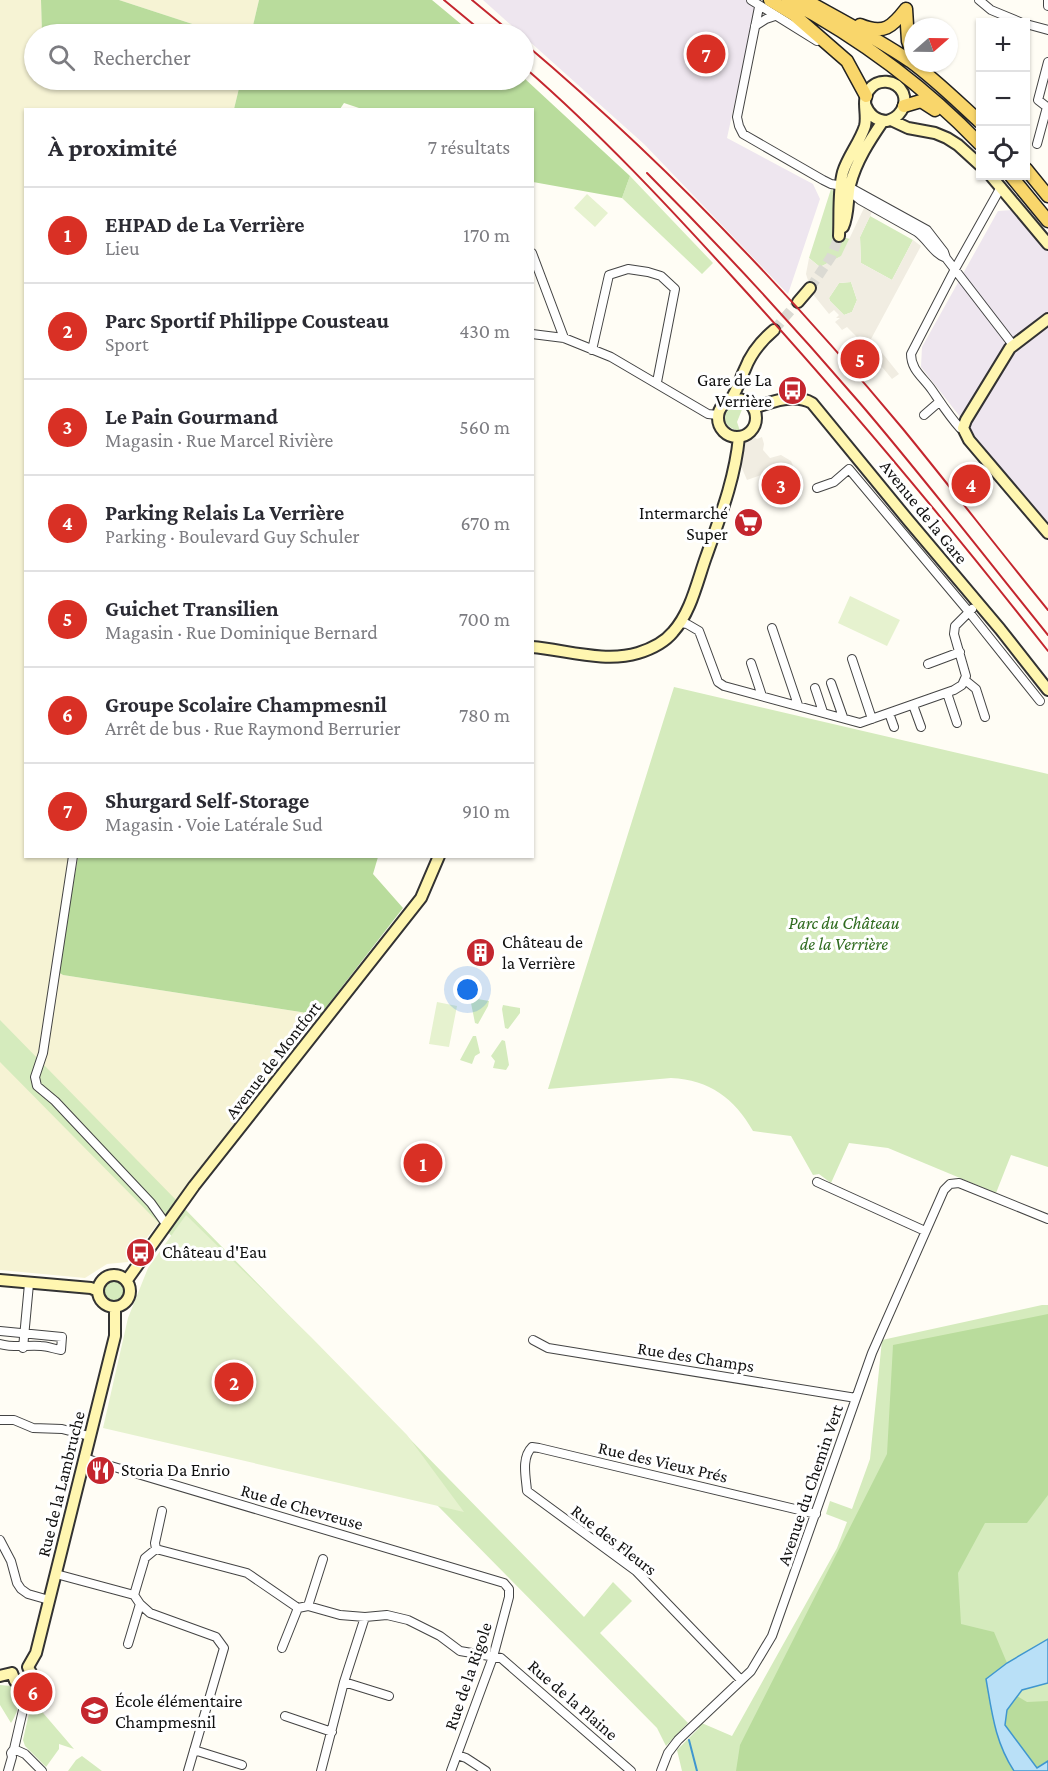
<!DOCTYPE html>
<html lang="fr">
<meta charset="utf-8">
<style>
:root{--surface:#fff;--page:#f2f2f3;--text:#2b2b33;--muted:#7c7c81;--line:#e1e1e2;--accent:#d93025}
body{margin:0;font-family:"Crimson Pro",serif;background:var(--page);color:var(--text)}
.controls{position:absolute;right:18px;top:18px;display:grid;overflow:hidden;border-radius:0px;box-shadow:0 2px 4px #0004}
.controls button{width:54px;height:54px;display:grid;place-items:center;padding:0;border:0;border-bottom:2px solid var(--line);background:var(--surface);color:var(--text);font:30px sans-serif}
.compass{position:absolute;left:904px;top:18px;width:54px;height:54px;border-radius:50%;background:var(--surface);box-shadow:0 2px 4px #0004;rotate:70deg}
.you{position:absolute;left:468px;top:990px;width:21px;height:21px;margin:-15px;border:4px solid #fff;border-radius:50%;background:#1a73e8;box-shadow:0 0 0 9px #1a73e833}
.badge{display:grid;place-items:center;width:39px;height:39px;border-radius:50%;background:var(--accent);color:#fff;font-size:20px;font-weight:700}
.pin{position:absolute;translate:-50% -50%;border:3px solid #fff;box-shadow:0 2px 6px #0006}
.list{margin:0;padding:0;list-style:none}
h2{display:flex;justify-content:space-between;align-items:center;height:78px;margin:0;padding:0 24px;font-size:26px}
h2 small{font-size:20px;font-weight:400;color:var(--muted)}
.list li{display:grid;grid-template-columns:39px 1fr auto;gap:18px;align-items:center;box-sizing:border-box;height:96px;padding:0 24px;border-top:2px solid var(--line)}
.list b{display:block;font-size:22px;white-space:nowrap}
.list p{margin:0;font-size:20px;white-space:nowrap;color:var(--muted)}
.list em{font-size:20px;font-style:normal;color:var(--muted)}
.icon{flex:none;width:33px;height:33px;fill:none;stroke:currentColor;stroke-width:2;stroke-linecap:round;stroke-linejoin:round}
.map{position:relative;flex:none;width:1048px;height:1771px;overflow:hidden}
.search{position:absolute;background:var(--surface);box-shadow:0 2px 4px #0004;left:24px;top:24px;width:510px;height:66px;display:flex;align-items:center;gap:15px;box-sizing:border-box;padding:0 21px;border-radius:33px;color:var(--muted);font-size:22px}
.panel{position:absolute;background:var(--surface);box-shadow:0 2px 4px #0004;left:24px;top:108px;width:510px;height:750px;border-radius:0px}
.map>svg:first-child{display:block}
.industrial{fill:#eee6ef}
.farmland{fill:#f6f3d4}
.green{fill:#d5ebbd}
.forest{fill:#b9dc9c}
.pitch{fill:#e6f2cf}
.plaza{fill:#f1ede2;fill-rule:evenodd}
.water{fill:#b9e0f7;stroke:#3f96cf;stroke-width:1.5}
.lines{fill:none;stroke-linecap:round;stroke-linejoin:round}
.stream{stroke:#3f96cf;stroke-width:2}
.secondary-tunnel{stroke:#dbdad3;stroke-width:10;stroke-dasharray:10 5;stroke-linecap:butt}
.street-casing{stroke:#444;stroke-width:10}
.secondary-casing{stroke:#333;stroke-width:14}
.primary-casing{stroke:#222;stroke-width:15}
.street{stroke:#fff;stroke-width:8}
.secondary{stroke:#fff6b0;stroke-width:10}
.primary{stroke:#f9d66b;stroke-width:12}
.rail{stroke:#c4262e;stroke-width:2}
.labels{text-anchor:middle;stroke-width:6;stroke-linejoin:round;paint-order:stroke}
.poi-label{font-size:18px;fill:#111;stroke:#fff;text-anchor:start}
.street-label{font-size:18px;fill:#111;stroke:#fff}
.park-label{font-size:18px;font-style:italic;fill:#2f6b1f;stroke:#fff}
</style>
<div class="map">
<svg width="1048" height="1771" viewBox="0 0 1048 1771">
<rect width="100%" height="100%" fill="#fffdf5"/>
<path class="industrial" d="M 483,0 L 757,0 L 727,138 L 813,184 L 820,199 L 788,294 L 644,144 Z
M 1012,210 L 1048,243 L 1048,529 L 921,367 L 922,347 L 998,211 Z"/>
<path class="farmland" d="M 0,0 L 41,0 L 42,34 L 34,34 L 34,80 L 241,80 L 234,109 L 26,110 L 26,856 L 78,857 L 58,972 L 63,975 L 320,1015 L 128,1262 L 107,1264 L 85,1278 L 0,1270 Z
M 119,0 L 259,0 L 251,34 L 223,34 Z"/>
<path class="green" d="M 630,176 L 713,263 L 702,274 L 622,198 Z
M 831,189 L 836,193 L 834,235 L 850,239 L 842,256 L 820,267 L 809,258 Z
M 870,216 L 913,240 L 892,280 L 861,263 L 860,237 Z
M 851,282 L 857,300 L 852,312 L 844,315 L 830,301 L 829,298 L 839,283 Z
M 734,402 L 740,402 L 743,407 L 737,422 L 740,431 C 727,429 720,419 726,407 Z
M 674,687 L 1048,774 L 1048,1167 L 1011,1155 L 996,1193 L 888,1148 L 849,1143 L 831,1183 L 819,1174 L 813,1175 L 791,1136 L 753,1131 C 734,1098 710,1080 671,1078 L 548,1089 Z
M 472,998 L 489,1001 L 488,1006 L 478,1024 L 475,1023 L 471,1003 Z
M 503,1005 L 520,1008 L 520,1013 L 508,1029 L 505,1028 L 502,1009 Z
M 0,1020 L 584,1617 L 613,1582 L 632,1601 L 600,1633 L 688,1723 L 666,1746 L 657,1728 L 0,1062 Z
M 473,1036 L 476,1036 L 480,1053 L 475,1056 L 472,1064 L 460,1060 Z
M 502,1040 L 505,1041 L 509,1065 L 506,1070 L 493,1068 L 495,1061 L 491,1056 Z
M101 1290a13 13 0 1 1 26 0a13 13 0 1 1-26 0Z
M 1042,1305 L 1048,1305 L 1048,1771 L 682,1771 L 677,1750 L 699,1728 L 697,1721 L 732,1736 L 837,1548 L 847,1522 L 826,1514 L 830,1501 L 852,1509 L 870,1459 L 882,1340 Z
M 0,1685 L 11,1686 C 23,1697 19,1710 11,1723 L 0,1705 Z
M 32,1700 L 74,1749 L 59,1744 L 59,1749 L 46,1767 L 25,1746 L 23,1740 Z
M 82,1756 L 102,1771 L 68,1771 L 76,1760 Z"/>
<path class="forest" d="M 41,0 L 119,0 L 223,34 L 108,34 L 73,24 L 71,34 L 42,34 Z
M 259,0 L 432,0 L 473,34 L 251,34 Z
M 524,78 L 630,176 L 622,198 L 533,182 L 532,110 L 365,110 L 344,103 L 340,109 L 234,109 L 241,80 Z
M 78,857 L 378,857 L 373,874 L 403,908 L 320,1015 L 63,975 L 58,972 Z
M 1048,1314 L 1048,1495 L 1027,1523 L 985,1523 L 958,1573 L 961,1624 L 994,1632 L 1007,1663 L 986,1680 C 992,1713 995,1742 1014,1771 L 736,1771 L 740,1745 L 887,1454 L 893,1345 Z
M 1017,1696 L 1027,1702 L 1048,1701 L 1048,1761 L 1037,1768 L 1005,1725 L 1007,1710 Z"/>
<path class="pitch" d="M 587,194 L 608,213 L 595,227 L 574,208 Z
M 850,596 L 900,620 L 887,646 L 838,623 Z
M 437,1002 L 457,1006 L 449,1047 L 429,1044 Z
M 186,1215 L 311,1337 L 407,1435 L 464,1512 L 103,1428 L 128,1318 L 148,1268 Z"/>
<path class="plaza" d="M 864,208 L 872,212 L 860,237 L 861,263 L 892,280 L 913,240 L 921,246 L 871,339 L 899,374 L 892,379 L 858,338 L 847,327 L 842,330 L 838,325 L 835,322 L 840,318 L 836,318 L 839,315 L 834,310 L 829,314 L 812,293 L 806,274 L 809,258 L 820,267 L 841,256 ZM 851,282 L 857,300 L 852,312 L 844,315 L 830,301 L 829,298 L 839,283 Z
M 752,436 L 757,439 L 762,437 L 764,444 L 763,450 L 770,458 L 781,455 L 791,461 L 794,468 L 790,478 L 772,486 L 767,473 L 747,480 L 741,466 L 746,441 Z"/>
<path class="water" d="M 1048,1639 L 1048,1683 L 1022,1690 L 1007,1710 L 1005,1725 L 1037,1768 L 1048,1761 L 1048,1771 L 1014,1771 C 995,1742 992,1713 986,1679 L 1007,1663 Z"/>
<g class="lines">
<path class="stream" d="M 689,1740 L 697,1771"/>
<path class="secondary-tunnel" d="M 810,288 L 831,257 L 839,236
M 774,330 L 798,302"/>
<defs>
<path id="street" d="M 751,0 L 817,41
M 979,0 L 991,10 L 1020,22
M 1048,1 L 1048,6
M 759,7 L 737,117 L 739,126 L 743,134 L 823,180 L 831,184 L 849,187 L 927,230 L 944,252 L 946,258 L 1013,345
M 1026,24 L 1048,30
M 755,26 L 766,19 L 775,16
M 1037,144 L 1047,107 L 1038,100 L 1048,62
M 849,191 L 860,200 L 917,232 C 928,240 934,254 946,258
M 532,253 L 564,338
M 532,334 L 564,338 L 611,357 L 708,414 L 718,415
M 592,350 L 609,275 L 628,269 L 648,272 L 661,276 L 675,289 L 657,382
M 924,415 L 939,402
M 963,428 L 960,428 C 949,416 941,403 932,390 C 923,377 911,370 911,354 L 955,269 L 1001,187
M 972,609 L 969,612 L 1040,701
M 681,623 L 687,624 L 699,631 L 718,682 L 724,686 L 860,723 L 954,690 L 962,685 L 966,676 L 954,634 L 955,626 L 969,612 L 849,469 L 834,482 L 817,488
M 772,628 L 798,705
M 852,659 L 872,719
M 751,663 L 762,696
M 928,664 L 960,652
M 965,680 L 976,689 L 985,717
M 831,683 L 843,717
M 815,688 L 823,712
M 947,693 L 957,723
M 913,705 L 921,727
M 889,713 L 894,727
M 73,856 L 43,1053 L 35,1077 L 37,1086 L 55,1101 L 151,1203 L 166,1224
M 817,1182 L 925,1231
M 0,1331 L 62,1337 L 61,1350 C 54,1349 47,1346 41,1346 C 26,1345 14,1348 0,1344
M 533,1340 L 548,1348 L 856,1398
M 23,1348 L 29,1284
M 0,1420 L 14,1420 L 33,1428 L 62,1429 L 89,1436
M 84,1458 L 504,1583 L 509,1589 L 509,1597 L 493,1657 L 451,1771
M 0,1540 L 11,1561 L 17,1583 L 21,1589 L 28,1594 L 49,1600
M 156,1549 L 155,1543 L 162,1511
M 56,1574 L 134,1595 L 140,1604 L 150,1613 L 216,1637 L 224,1648 L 188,1771
M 134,1595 L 145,1558 L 156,1549 L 247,1573 L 298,1608 L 308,1606 L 340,1615 L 365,1617 L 387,1615 L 408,1620 L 440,1636 L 460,1651 L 501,1658 L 631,1771
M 308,1606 L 323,1559
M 128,1644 L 140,1604
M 282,1648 L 298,1608
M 741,1680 L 636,1571 L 527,1491 C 526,1477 521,1458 532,1447 L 539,1448 L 816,1514
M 344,1682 L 389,1696
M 285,1716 L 332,1732
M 14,1749 L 26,1697 L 24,1684
M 14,1749 L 25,1754 L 42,1771
M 194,1750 L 242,1765
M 457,1755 L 466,1758 L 486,1771
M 8,1771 L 12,1757 L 11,1753 L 14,1749
M 321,1771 L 344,1682 L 365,1617
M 661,1771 L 668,1753 L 678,1740 L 751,1671 L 772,1636 L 872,1353 L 944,1190 L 950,1184 L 959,1183 L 1048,1219"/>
<path id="secondary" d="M 891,120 L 908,128 L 935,133 L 947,138 L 958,145 L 980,165
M 991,176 L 1048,244
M 843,227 C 849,214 847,199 850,185 C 856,161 870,140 883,121
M 839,236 C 840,216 838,190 843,172 C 848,156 860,142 865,126 C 868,114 861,100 869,90 C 877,78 896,79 903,93 C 908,106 899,118 887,121 C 876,121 869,115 865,104
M 798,302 L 810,288
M 1048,319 L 1010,348 L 966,420 L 963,428 L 969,440 L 1048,533
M718 418a19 19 0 1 1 38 0a19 19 0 1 1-38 0Z
M 731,399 C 738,389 740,379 745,369 C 751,353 761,341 774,330
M 754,408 C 771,402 794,393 812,403 L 908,520 L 1000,629 L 1048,690
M 532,647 C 566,650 605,663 638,653 C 651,649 664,643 673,632 C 691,612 697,582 706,557 C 720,517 735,479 739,437
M98 1291a16 16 0 1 1 32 0a16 16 0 1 1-32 0Z
M 0,1280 L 91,1288 L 98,1291
M 127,1280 L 194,1186 L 421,898 L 439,856
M 28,1667 L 36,1653 L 115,1336 L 115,1307
M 12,1673 L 15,1681 L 21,1684 L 27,1683 L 32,1675 L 28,1667
M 0,1676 L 12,1673"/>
<path id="primary" d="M 770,0 L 793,14 L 847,61 L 866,96
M 788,0 C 859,38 924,86 980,144
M 805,0 C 841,20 876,38 910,61 C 935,79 957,101 980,122
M 906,9 L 908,41 L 913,55
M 860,25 C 884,35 892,27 906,9
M 904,106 L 921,101 L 935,110
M 1026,169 L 1048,196
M 1011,176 L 1048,221"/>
</defs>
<use href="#street" class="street-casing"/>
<use href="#secondary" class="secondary-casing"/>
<use href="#primary" class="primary-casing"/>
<use href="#street" class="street"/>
<use href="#secondary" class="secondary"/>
<use href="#primary" class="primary"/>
<path class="rail" d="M 444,0 L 485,34
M 472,0 L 513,34
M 524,43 C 661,159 788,291 903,429 C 952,489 999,550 1048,610
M 524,67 C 600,133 670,208 738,283 C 846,401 949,525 1048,651
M 647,173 C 721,247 791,323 859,402 C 924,478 985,557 1048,635"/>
</g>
<defs>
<symbol id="bus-disc" viewBox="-11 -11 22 22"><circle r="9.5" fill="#c4262e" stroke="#fff"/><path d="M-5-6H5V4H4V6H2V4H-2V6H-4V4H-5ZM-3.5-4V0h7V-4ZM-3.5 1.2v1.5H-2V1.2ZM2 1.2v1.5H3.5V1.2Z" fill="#fff"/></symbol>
<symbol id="supermarket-disc" viewBox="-11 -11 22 22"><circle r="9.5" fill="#c4262e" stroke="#fff"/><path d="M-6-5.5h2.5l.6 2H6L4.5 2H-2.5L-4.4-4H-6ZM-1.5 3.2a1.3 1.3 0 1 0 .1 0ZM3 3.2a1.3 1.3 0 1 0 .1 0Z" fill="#fff"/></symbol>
<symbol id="building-disc" viewBox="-11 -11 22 22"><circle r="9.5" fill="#c4262e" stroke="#fff"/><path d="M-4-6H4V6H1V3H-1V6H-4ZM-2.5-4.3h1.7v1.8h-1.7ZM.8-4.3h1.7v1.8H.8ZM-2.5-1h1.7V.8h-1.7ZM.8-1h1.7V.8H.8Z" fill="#fff"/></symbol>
<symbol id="restaurant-disc" viewBox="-11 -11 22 22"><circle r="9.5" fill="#c4262e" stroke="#fff"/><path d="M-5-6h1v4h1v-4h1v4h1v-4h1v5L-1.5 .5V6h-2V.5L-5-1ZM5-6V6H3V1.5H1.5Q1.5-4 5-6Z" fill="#fff"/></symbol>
<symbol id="school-disc" viewBox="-11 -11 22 22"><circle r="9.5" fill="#c4262e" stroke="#fff"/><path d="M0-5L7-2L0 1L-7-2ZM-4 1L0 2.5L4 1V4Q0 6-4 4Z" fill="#fff"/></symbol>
</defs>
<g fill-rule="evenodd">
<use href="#bus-disc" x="776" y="374" width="33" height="33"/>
<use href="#supermarket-disc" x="732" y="506" width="33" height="33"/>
<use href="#building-disc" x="464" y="936" width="33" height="33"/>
<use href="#bus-disc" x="124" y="1236" width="33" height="33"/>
<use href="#restaurant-disc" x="84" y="1454" width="33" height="33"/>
<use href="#school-disc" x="78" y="1694" width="33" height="33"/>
</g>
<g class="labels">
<g class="poi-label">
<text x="772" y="386" text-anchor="end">Gare de La<tspan x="772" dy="21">Verrière</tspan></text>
<text x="728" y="519" text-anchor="end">Intermarché<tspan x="728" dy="21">Super</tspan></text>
<text x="502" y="948">Château de<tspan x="502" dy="21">la Verrière</tspan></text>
<text x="162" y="1258">Château d'Eau</text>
<text x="121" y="1476">Storia Da Enrio</text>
<text x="115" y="1707">École élémentaire<tspan x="115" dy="21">Champmesnil</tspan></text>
</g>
<g class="street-label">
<text transform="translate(924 512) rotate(51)" y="6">Avenue de la Gare</text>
<text transform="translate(273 1060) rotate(-52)" y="6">Avenue de Montfort</text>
<text transform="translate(696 1357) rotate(9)" y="6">Rue des Champs</text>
<text transform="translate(663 1462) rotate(13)" y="6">Rue des Vieux Prés</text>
<text transform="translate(61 1484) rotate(-76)" y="6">Rue de la Lambruche</text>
<text transform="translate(810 1485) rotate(-71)" y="6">Avenue du Chemin Vert</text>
<text transform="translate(302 1507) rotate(16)" y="6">Rue de Chevreuse</text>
<text transform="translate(614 1540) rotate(38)" y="6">Rue des Fleurs</text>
<text transform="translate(468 1676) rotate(-71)" y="6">Rue de la Rigole</text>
<text transform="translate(573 1700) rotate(41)" y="6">Rue de la Plaine</text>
</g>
<g class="park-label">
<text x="844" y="929">Parc du Château<tspan x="844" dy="21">de la Verrière</tspan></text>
</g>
</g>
</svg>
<div class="controls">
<button>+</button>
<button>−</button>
<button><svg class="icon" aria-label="locate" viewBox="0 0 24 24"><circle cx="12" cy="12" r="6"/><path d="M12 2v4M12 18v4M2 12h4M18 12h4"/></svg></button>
</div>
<svg class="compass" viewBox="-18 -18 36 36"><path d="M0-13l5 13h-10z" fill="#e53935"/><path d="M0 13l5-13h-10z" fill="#7c7c81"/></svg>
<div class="you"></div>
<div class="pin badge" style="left:423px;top:1163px">1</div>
<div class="pin badge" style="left:234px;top:1382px">2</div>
<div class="pin badge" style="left:781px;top:485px">3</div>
<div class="pin badge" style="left:971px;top:484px">4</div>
<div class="pin badge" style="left:860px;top:359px">5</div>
<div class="pin badge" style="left:33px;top:1692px">6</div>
<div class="pin badge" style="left:706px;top:54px">7</div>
<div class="search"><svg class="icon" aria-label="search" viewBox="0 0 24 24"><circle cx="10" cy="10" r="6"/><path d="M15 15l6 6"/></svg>Rechercher</div>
<section class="panel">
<h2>À proximité<small>7 résultats</small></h2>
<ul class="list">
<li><span class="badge">1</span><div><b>EHPAD de La Verrière</b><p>Lieu</p></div><em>170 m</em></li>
<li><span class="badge">2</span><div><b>Parc Sportif Philippe Cousteau</b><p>Sport</p></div><em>430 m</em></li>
<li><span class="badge">3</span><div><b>Le Pain Gourmand</b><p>Magasin · Rue Marcel Rivière</p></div><em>560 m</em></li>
<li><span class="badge">4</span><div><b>Parking Relais La Verrière</b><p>Parking · Boulevard Guy Schuler</p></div><em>670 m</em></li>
<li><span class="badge">5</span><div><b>Guichet Transilien</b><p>Magasin · Rue Dominique Bernard</p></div><em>700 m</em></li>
<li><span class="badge">6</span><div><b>Groupe Scolaire Champmesnil</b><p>Arrêt de bus · Rue Raymond Berrurier</p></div><em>780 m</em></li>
<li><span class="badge">7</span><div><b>Shurgard Self-Storage</b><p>Magasin · Voie Latérale Sud</p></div><em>910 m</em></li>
</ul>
</section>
</div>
